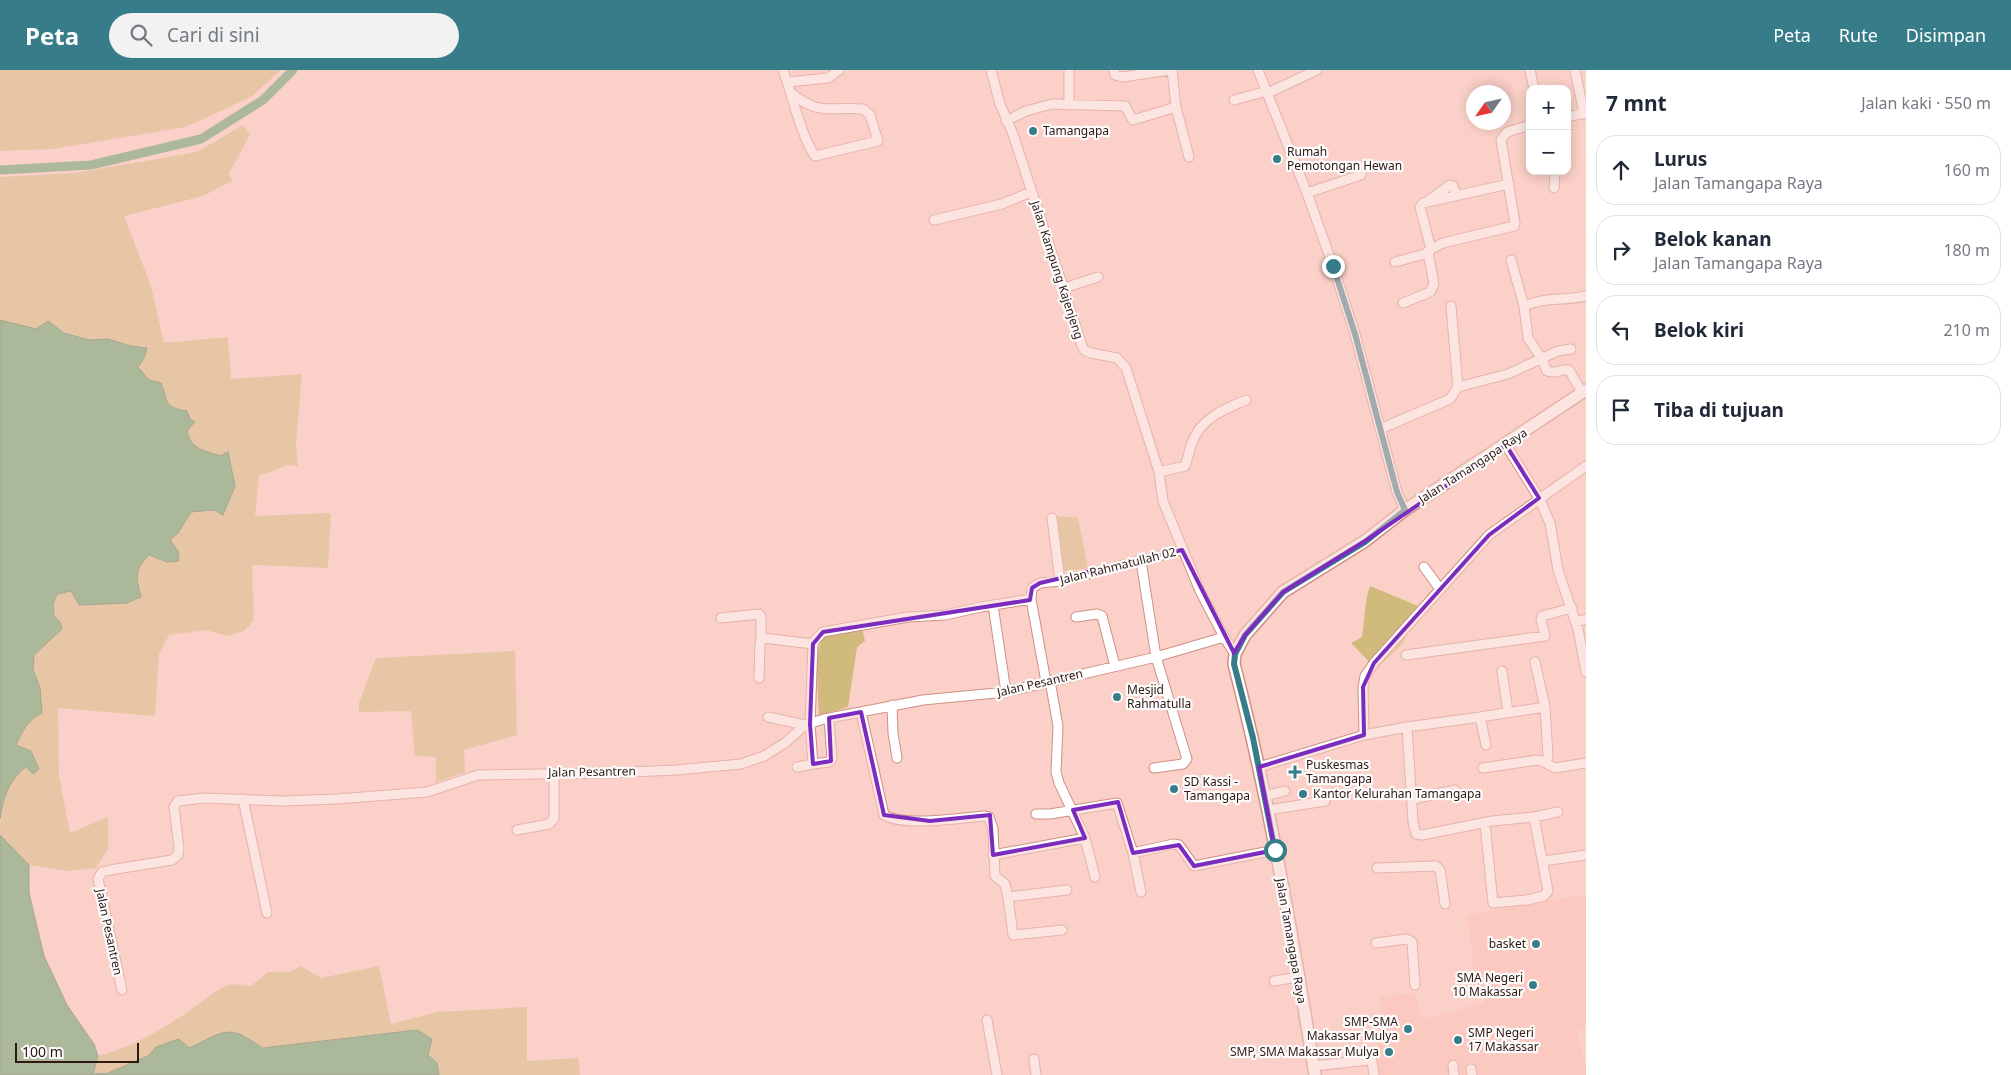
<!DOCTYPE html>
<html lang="id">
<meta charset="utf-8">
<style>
:root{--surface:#fff;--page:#f2f2f3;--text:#1f2937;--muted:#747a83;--line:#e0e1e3;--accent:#377d89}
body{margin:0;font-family:"Noto Sans",sans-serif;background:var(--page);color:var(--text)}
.controls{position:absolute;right:15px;top:15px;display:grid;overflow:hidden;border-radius:10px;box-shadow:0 2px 12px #0003}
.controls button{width:45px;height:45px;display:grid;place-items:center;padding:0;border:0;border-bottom:1px solid var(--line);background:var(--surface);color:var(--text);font:25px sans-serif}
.compass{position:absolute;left:1466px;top:15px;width:45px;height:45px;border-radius:50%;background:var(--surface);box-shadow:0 2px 12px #0003;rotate:236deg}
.scale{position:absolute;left:15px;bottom:12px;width:124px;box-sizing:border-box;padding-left:5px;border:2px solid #2f1713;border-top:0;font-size:14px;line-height:18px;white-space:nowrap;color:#2f1713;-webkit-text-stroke:4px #fcfcfc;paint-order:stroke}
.stop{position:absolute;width:15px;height:15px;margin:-11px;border:4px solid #377d89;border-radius:50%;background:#fff}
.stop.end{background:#377d89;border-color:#fff;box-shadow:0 1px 5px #0008}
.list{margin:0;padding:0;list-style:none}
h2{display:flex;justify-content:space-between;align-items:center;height:65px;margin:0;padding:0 20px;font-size:21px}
h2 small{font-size:16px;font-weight:400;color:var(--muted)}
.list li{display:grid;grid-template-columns:32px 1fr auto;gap:15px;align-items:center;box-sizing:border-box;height:70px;margin:0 10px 10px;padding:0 10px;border:1px solid var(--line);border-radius:20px}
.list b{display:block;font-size:19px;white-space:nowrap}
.list p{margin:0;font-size:16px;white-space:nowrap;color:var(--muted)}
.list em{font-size:16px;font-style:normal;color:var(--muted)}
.icon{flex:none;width:28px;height:28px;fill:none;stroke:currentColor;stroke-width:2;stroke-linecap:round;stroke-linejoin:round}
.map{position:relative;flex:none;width:1586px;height:1005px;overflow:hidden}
header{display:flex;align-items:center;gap:30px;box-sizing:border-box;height:70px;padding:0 25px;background:var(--accent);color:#fff}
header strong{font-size:24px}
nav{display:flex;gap:28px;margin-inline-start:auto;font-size:18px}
.search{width:350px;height:45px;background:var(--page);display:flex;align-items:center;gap:12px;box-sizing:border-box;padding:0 18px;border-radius:28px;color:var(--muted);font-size:19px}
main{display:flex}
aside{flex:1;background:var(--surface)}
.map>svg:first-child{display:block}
.built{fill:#ffc1b6}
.green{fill:#d0ba7c}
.water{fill:#4d9c62;stroke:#44744a}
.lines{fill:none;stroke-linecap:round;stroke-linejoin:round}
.canal{stroke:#4d9c62;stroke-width:9}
.minor-casing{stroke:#d08f84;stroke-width:11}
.major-casing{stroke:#d08f84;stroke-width:14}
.minor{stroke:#fff;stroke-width:9}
.major{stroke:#fff;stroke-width:11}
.route{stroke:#377d89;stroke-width:6}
.marked{fill:none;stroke:#7b2cbf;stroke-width:4;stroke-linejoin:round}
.poi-dot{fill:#377d89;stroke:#fcfcfc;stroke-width:2}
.labels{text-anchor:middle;stroke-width:4.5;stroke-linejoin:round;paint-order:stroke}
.poi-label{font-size:12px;fill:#2f1713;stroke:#fcfcfc;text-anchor:start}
.street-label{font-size:12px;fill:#2f1713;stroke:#fcfcfc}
</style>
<header>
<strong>Peta</strong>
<div class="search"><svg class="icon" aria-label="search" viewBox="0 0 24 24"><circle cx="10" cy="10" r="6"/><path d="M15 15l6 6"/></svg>Cari di sini</div>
<nav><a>Peta</a><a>Rute</a><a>Disimpan</a></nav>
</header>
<main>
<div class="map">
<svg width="1586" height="1005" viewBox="0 0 1586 1005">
<rect width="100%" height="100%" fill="#fad0c8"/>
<path class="built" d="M 1586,825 L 1586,956 L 1576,961 L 1586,995 L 1586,1005 L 1376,1005 L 1381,926 L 1415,923 L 1423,950 L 1485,932 L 1473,898 L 1470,865 L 1466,845 L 1535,832 Z"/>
<path class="green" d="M 0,0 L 281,0 L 251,27 L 186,57 L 53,79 L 0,81 Z
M 243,55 L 250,65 L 229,103 L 232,111 L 203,126 L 124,146 L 151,216 L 164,273 L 228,267 L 231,309 L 302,304 L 296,375 L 298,396 L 288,395 L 259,406 L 255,446 L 331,443 L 328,498 L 252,495 L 254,550 L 244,561 L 228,566 L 206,560 L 169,565 L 159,584 L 155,646 L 58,638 L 59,706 L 70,763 L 108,747 L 108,779 L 96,798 L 68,801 L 29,795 L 0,765 C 0,738 3,714 27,697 L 16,675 L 27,654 L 33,647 L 40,618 L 33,599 L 34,585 L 62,559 L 60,552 L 54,546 L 53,534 L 57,524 L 71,521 L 79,535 L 101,534 L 141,527 C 136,506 134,500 149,485 L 167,492 L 178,481 L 170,470 L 178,463 L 191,441 L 214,440 L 223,445 L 235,416 L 228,383 L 220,386 C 204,380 191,380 187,361 L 195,353 L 190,349 L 187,341 C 162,337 169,332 161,314 L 149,310 L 138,297 L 144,288 L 147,278 L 130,276 L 108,269 L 89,270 L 64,263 L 48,251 L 36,259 L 0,250 L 0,107 L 75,103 L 197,82 Z
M 1054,446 L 1078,448 L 1088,498 L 1059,502 Z
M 1370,516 L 1418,536 L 1403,574 L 1376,599 L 1351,573 L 1362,567 C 1365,549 1364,532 1370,516 Z
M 862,559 L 865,571 L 857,577 L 848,637 L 819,646 L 816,586 L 822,569 L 833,563 Z
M 515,581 L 517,665 L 464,680 L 465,702 L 436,712 L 436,687 L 415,686 L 411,641 L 359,642 L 359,633 L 376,588 Z
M 301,896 L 321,908 L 379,896 L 391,954 L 437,942 L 527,937 L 527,991 L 578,988 L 580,1005 L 439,1005 L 437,993 L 428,985 L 417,960 L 262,978 L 246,966 L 227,961 L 189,978 L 156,977 C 142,994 115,1003 93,1004 L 98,986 C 126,980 162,960 186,943 C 199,934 213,921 228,915 C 234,913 244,916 251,916 L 268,902 L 290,902 Z"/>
<path class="water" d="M 0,250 L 36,259 L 48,251 L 64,263 L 89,270 L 108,269 L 130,276 L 147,278 L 144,288 L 138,297 L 149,310 L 161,313 C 169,332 162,337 187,341 L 190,349 L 195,352 L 187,361 C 191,380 204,380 220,386 L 228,382 L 235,416 L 223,445 L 214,440 L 191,442 L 178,463 L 170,470 L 178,481 L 179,491 L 167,492 L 149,485 C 134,500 136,507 141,527 L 127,533 L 79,535 L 71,521 L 57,524 L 53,534 L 54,546 L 60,552 L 62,559 L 34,585 L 33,599 L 40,618 L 42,643 C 27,650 23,661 16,675 L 31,681 L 39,699 L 33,704 L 26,697 C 9,710 3,728 0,749 Z
M 0,765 L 29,795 L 29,823 L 44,886 L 67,935 L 94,974 L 98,986 L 93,1004 L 108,1003 L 148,986 L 156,977 L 179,969 L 189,978 C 224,962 228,952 262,978 L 417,960 L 432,969 L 428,985 L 437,993 L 439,1005 L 0,1005 Z"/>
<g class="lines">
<path class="canal" d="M 0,100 L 91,95 L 201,69 L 263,30 L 293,0"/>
<defs>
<path id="minor" d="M 783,0 C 792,24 801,66 815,86 L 878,71 L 870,45 L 863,39 C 829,36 820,47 790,22
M 991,0 L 1000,34 L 1013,64 L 1081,273 L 1084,280 L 1091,283 L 1117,288 L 1126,298 L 1159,402 L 1163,431 L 1200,521 L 1224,567
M 1069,0 L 1069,35
M 1114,0 L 1115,5 L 1122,7 L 1170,0
M 1172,0 L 1176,37 L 1189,87
M 1258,0 L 1307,123 L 1333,196 L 1355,264 L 1397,422 L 1405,440
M 1530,0 L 1534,19
M 1575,0 L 1584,44
M 788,12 L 828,8 L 839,0
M 1268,23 L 1317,0
M 1234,30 L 1267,21
M 1567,47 L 1586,43
M 1006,51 L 1026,41 L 1052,34 L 1125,36 L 1133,50 L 1176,37
M 1554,118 L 1555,101
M 1307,123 L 1361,105
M 1429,130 L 1450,115 L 1453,116 L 1456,126
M 934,150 L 1002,134 L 1031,122
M 1431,179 L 1420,137 L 1423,133 L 1509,114
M 1511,190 L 1524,236 L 1528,268 L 1542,289 L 1547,301 C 1556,305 1561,298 1569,300 L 1582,322
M 1395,192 L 1425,184 L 1431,179 L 1443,173 L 1514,156 L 1515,153 L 1501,70 L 1507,62 L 1530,55
M 1064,218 L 1098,207
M 1403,233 L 1430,222 L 1434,214 L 1428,182
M 1451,236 L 1458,317
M 1524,236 C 1544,227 1564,231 1586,226
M 1380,359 L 1450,329 L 1458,317 L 1508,304 L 1558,281 L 1571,279
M 1506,375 L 1539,428 L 1550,453 L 1558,500 L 1578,559 L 1586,602
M 1159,402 L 1185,396 C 1188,388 1189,381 1192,373 C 1200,349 1224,339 1246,330
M 1052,448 L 1060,511
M 1141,491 L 1156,587 L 1187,689 L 1183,694 L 1154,698
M 1424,497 L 1440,519
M 993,535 L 1006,622
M 1076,547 L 1097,544 L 1102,546 L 1115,596
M 721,548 L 759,544 L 761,547 L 761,569
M 1576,552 L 1586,549
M 1406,585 L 1545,566 L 1541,550 L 1542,546 L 1572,538
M 1535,592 L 1545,637
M 1502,601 L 1508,642
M 759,608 L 760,573 L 763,568 L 813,574
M 1046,612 L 1031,529 L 1032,518 L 1040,513 L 1060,511 L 1182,480
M 892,635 L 893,663 L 897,688
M 861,642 L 884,745 C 904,757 960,748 984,746 L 989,747 L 993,759 L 995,806 L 1005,814 L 1008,827 L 1067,820
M 768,647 L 805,655
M 1480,647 L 1545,637 L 1548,687
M 1407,657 L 1413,752 L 1416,764 L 1422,765 L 1492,751 L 1534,747 L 1558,742
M 1364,665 L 1363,617 L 1365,606 L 1374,593 L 1489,465 L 1586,396
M 813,694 L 829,692 L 832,689 L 829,648
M 797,697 L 813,694 L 810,654 L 813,574 L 815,570 L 823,562 L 908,547 L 945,545 L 981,537 L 1031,529
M 1259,697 L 1364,665 L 1407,657 L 1480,647 L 1486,675
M 1483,698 L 1537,690 L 1542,691 L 1555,698 L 1586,693
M 1265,726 L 1285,721
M 243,729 L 267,843
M 1413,729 L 1455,720
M 1268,740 L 1325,731
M 1036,744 L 1050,744 L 1117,733 L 1133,783 L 1173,774 L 1179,775 L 1194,796 L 1275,780
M 1485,753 L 1493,833 L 1527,830 L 1544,826 L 1548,821 L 1534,747
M 517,760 L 549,754 L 554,748 L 554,703
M 1085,768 L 1095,807
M 1133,783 L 1141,822
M 993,785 L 1085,768 L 1059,713 L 1056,702 L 1058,656 L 1050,611
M 1543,791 L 1586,785
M 1377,798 L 1436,796 L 1440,800 L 1445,834
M 1008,827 L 1013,865 L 1062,860
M 1376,873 L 1407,869 L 1412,872 L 1415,915
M 1274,911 L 1298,907
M 122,920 L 98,809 L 102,802 L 110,800 L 172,790 L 178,785 L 179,778 L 174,737 L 178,731 L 204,728 L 282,731 L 337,729 L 427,722 L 478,705 L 608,703 L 676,700 L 741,694 L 764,686 L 785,673 L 805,655 L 824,649 L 923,630 L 1006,622 L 1156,587 L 1224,567 L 1235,584
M 987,950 L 997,1005
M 1034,989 L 1036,1005
M 1453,995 L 1454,1005
M 1314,996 L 1369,990 L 1372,991 L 1374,1005
M 1471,999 L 1472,1005"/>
<path id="major" d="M 1315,1005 C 1293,868 1269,729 1234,594 L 1235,584 L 1245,565 L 1283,522 L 1365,471 L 1405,440 L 1586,320"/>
</defs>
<use href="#minor" class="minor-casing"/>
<use href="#major" class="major-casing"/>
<use href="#minor" class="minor"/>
<use href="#major" class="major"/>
</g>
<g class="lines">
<path class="route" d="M 1275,780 L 1253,668 L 1234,594 L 1235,584 L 1245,565 L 1283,522 L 1365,472 L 1405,440 L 1397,422 L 1355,264 L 1333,196"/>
</g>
<path d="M0 0H1586V1005H0ZM 1506,375 L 1539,428 L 1489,465 L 1374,593 L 1363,617 L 1364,665 L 1259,697 L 1275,780 L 1194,796 L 1179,775 L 1133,783 L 1118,732 L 1073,740 L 1085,768 L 993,785 L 990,745 L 930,751 L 884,745 L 861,642 L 829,648 L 831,691 L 813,694 L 810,654 L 813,574 L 823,562 L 1030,530 L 1032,518 L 1040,513 L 1182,480 L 1234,583 L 1245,565 L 1283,522 L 1365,471 Z" fill="#fad0c8" fill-opacity=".55" fill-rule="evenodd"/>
<path class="marked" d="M 1506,375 L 1539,428 L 1489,465 L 1374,593 L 1363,617 L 1364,665 L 1259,697 L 1275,780 L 1194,796 L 1179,775 L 1133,783 L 1118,732 L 1073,740 L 1085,768 L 993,785 L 990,745 L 930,751 L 884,745 L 861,642 L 829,648 L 831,691 L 813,694 L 810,654 L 813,574 L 823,562 L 1030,530 L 1032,518 L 1040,513 L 1182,480 L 1234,583 L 1245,565 L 1283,522 L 1365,471 Z"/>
<g class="poi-dot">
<circle cx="1033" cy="61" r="5"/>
<circle cx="1277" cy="89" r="5"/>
<circle cx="1117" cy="627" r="5"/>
<path d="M1292.5 694.5h5v5h5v5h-5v5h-5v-5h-5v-5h5z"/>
<circle cx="1174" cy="719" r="5"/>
<circle cx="1303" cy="724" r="5"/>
<circle cx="1536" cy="874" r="5"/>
<circle cx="1533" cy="915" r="5"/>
<circle cx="1408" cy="959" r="5"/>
<circle cx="1458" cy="970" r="5"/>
<circle cx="1389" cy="982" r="5"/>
</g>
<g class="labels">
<g class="poi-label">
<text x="1043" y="65">Tamangapa</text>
<text x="1287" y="86">Rumah<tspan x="1287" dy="14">Pemotongan Hewan</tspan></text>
<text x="1127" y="624">Mesjid<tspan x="1127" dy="14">Rahmatulla</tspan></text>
<text x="1306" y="699">Puskesmas<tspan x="1306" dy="14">Tamangapa</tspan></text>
<text x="1184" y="716">SD Kassi -<tspan x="1184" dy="14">Tamangapa</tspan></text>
<text x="1313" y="728">Kantor Kelurahan Tamangapa</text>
<text x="1526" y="878" text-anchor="end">basket</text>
<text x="1523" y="912" text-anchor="end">SMA Negeri<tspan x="1523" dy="14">10 Makassar</tspan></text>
<text x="1398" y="956" text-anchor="end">SMP-SMA<tspan x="1398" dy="14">Makassar Mulya</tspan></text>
<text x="1468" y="967">SMP Negeri<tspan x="1468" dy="14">17 Makassar</tspan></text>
<text x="1379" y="986" text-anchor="end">SMP, SMA Makassar Mulya</text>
</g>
<g class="street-label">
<text transform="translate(1057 200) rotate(72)" y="4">Jalan Kampung Kajenjeng</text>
<text transform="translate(1473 396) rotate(-33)" y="4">Jalan Tamangapa Raya</text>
<text transform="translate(1118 496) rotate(-14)" y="4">Jalan Rahmatullah 02</text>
<text transform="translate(1040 613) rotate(-13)" y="4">Jalan Pesantren</text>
<text transform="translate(592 702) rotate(-1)" y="4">Jalan Pesantren</text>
<text transform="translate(109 862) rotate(78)" y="4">Jalan Pesantren</text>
<text transform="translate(1291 871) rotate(80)" y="4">Jalan Tamangapa Raya</text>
</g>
</g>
</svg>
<div class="controls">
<button>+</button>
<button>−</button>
</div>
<svg class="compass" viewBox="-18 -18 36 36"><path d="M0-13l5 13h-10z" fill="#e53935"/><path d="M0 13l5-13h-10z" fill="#747a83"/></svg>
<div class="scale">100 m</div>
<div class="stop" style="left:1275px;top:780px"></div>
<div class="stop end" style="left:1333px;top:196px"></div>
</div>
<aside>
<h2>7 mnt<small>Jalan kaki · 550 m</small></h2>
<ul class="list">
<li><svg class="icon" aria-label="ahead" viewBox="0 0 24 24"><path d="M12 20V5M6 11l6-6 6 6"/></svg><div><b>Lurus</b><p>Jalan Tamangapa Raya</p></div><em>160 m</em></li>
<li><svg class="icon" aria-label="right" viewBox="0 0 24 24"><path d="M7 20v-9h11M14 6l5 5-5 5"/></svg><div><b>Belok kanan</b><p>Jalan Tamangapa Raya</p></div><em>180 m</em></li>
<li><svg class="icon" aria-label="left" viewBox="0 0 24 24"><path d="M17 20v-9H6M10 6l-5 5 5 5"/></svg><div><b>Belok kiri</b></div><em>210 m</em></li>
<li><svg class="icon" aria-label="arrive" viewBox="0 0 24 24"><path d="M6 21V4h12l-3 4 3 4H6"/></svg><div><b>Tiba di tujuan</b></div></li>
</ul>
</aside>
</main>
